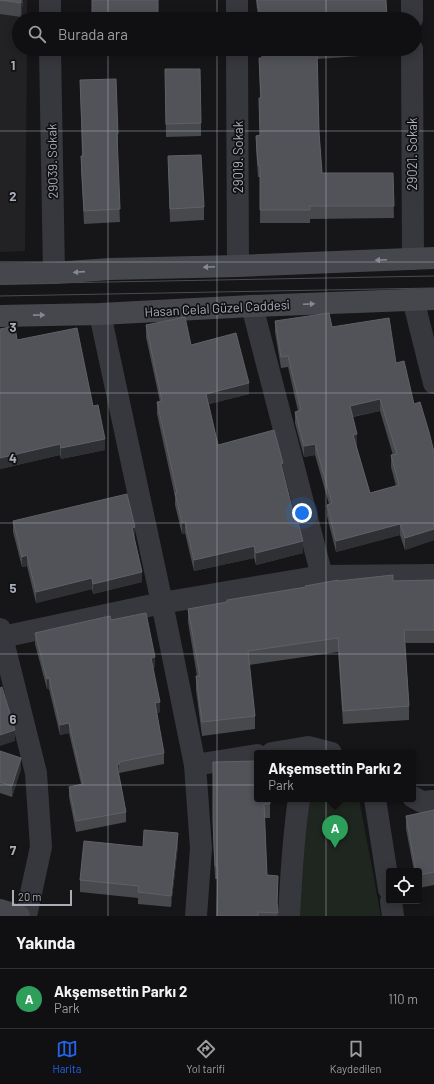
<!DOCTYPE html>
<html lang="tr">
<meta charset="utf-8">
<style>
:root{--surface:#101012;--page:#1e1e20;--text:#f1f3f6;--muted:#9c9d9f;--line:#303032;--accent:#2563eb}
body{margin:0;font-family:Barlow,sans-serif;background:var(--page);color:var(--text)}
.controls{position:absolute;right:12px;bottom:12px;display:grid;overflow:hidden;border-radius:4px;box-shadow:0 2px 10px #0003}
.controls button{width:36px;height:36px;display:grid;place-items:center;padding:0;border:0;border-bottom:1px solid var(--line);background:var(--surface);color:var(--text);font:20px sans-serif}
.scale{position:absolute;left:12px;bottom:10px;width:60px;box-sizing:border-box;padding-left:4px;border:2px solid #a8adb8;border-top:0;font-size:11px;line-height:14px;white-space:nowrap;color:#a8adb8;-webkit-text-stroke:3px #111113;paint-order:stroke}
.you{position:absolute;left:302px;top:513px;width:14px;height:14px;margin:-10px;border:3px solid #fff;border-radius:50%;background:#1a73e8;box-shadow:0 0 0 6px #1a73e833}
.badge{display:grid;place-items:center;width:26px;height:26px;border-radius:50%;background:var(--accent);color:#fff;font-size:13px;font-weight:700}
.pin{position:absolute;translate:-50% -33px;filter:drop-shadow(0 1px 2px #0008)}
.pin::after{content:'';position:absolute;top:21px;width:14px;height:12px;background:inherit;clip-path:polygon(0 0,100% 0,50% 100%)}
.popup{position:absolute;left:254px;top:750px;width:162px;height:52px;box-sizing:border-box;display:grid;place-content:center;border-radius:4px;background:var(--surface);filter:drop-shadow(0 1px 3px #0005);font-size:13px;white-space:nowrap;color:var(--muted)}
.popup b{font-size:15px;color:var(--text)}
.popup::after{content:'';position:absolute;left:50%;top:100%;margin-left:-8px;border:8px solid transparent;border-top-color:var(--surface)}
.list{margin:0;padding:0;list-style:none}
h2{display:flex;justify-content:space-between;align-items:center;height:52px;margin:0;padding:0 16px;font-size:17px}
h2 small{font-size:13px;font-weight:400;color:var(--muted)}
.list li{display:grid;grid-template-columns:26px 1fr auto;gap:12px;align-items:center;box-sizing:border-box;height:60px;padding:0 16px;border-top:1px solid var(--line)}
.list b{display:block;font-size:15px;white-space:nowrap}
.list p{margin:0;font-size:13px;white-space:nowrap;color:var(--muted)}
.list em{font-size:13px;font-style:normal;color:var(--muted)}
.icon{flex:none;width:22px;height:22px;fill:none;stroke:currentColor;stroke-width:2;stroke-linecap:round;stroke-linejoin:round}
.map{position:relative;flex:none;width:434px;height:916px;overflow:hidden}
.search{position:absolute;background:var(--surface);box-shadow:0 2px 10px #0003;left:12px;right:12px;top:12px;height:44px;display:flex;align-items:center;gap:10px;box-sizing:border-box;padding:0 14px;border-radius:22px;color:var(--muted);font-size:15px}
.sheet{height:112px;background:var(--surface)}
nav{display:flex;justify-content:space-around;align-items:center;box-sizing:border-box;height:56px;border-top:1px solid var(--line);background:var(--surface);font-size:11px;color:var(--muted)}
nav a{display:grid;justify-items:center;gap:2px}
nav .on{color:var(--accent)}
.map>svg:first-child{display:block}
.built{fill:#222225}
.green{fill:#1e261f}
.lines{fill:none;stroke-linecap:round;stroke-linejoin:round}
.street{stroke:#37383d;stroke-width:22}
.secondary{stroke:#45474d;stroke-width:22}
.tram{stroke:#4a4c52;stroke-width:1}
.wall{fill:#47494d;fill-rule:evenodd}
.shaded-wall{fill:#2f3033}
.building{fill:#525359;stroke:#5f6168;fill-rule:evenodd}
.oneway{fill:#858993}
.grid{fill:none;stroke:#a8adb8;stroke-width:1;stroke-opacity:0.55}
.labels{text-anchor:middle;stroke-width:3.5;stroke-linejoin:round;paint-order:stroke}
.street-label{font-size:13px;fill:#a8adb8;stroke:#111113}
.grid-label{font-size:13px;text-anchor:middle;font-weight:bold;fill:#a8adb8;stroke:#111113;stroke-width:3.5;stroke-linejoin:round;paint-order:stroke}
</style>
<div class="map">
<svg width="434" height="916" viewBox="0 0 434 916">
<rect width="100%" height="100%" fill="#161618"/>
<path class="built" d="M 0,0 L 27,0 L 27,19 L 19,19 L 19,49 L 27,49 L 25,251 L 0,252 Z"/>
<path class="green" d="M 307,799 L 359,799 L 381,916 L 294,916 Z"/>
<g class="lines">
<path class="street" d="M 50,0 L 50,19
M 237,0 L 237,19
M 412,0 L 412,19
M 50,49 L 54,273
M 237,49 L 238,266
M 412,49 L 413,259
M 413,299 L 434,383
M 252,306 L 322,576
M 100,314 L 162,603 L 195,765 L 201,848 L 196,916
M 0,629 L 36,773 L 41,847 L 26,916
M 2,637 L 162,603 L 322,576 L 434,575
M 272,753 L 308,747 L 331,753
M 195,765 L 257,755
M 413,797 L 422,802 L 434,801
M 375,799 L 389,889
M 391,901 L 393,916
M 289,916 C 291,877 293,838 299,799"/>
<path class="secondary" d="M 0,274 L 54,273 L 110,269 L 238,266 L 434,258
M 0,316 L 100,314 L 252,306 L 434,299
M 0,910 L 19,916"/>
<path class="tram" d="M 0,284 L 434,276
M 0,296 L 434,288"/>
</g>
<path class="wall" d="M 0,0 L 23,0 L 21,17 L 0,14 Z
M 256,0 L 386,0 L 387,19 L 258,19 Z
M 261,49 L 389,49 L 389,54 L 317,59 L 319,132 L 322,173 L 393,173 L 394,218 L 310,219 L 310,223 L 260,223 L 260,177 L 258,177 L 256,148 L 256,136 L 260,135 L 259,98 L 260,98 L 259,58 L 262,58 Z
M 80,80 L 118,134 L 118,148 L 117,148 L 120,222 L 84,224 L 81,169 L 81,156 L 82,156 Z
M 165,82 L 201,123 L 201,136 L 166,137 Z
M 168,156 L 204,207 L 204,220 L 170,222 Z
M 275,321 L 332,327 L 396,363 L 434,452 L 434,540 L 405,550 L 400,535 L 336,552 L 327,516 L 327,505 L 329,504 L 315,455 L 304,457 L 295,423 L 295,412 L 298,411 L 288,367 L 281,368 L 275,332 ZM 380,411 L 393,455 L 391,455 L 391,467 L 396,486 L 370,493 L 356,446 L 353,417 Z
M 146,325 L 191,345 L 249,394 L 209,404 L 218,445 L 283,471 L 303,553 L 256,565 L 254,558 L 194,571 L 185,533 L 182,534 L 175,505 L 175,497 L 157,414 L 157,402 L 160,402 L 146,337 Z
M 0,329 L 17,340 L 93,406 L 105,450 L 61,459 L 60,455 L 0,469 Z
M 13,521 L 135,537 L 134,538 L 142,582 L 93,594 L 92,589 L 36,603 L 27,566 L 22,567 L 13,532 Z
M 434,574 L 434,643 L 405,643 L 409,706 L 409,720 L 343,724 L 338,652 L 249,665 L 255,716 L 255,729 L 202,736 L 196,690 L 196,676 L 197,676 L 188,622 L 188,609 L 227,602 L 227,600 L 305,587 L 338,581 L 434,580 Z
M 111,620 L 155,667 L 153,668 L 160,712 L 157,713 L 164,753 L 164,764 L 119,773 L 119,775 L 126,812 L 126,822 L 76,832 L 69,797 L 69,787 L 81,784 L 69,733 L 60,735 L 49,689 L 47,689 L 35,644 L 35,633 Z
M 0,751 L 21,769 L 12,797 L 0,793 Z
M 213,762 L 270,799 L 270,818 L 264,818 L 267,875 L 278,889 L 277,906 L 278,916 L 217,916 L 217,879 L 215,879 L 213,835 Z
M 434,810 L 434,885 L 419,888 L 419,871 L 414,871 L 406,829 L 406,816 Z
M 178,845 L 171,907 L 138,904 L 138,898 L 80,892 L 80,880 L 143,847 Z"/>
<path class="shaded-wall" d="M 21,0 L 23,0 L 21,17 Z
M 249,383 L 249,394 L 206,405 L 206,394 Z
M 380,399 L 380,411 L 350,417 L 350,406 Z
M 357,434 L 357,446 L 353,446 L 353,435 Z
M 105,439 L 105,450 L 61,459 L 61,448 Z
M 60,444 L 60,455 L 0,469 L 0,458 Z
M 315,444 L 315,455 L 304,457 L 304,446 Z
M 283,463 L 283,474 L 281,464 Z
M 185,522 L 185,533 L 182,534 L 182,523 Z
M 400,524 L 400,535 L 336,552 L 336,541 Z
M 135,527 L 135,537 L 132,538 L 132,528 Z
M 434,529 L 434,540 L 405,550 L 405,538 Z
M 303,541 L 303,553 L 256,565 L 256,553 Z
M 254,546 L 254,558 L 194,571 L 194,560 Z
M 27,555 L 27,566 L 22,567 L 22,557 Z
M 142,572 L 142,582 L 93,594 L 93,584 Z
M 92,578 L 92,589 L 36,603 L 36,592 Z
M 155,657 L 155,667 L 151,668 L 151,658 Z
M 49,678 L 49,689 L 47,689 L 47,679 Z
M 160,702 L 160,712 L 155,713 L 155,703 Z
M 69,723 L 69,733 L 60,735 L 60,725 Z
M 15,730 L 15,741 L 0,746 L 0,735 Z
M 21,758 L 21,769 L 12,797 L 12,786 Z
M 119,764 L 119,775 L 117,775 L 117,765 Z
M 178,833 L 178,845 L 171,907 L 171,896 Z
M 278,876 L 278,889 L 277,915 L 277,902 Z"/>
<path class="building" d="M 0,0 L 21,0 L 21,3 Z
M 92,0 L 158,0 L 158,19 L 92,19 Z
M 257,0 L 386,0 L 387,19 L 260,19 L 259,8 L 258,8 Z
M 262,49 L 317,49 L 319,132 L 322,173 L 393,173 L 394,206 L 310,206 L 310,210 L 260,210 L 260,165 L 258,165 L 256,136 L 260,135 L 259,98 L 261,98 L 259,58 L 262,58 Z
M 165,69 L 200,69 L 201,123 L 166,124 Z
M 116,79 L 118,134 L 117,134 L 120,209 L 84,211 L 81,156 L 83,156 L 80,80 Z
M 201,155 L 204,207 L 170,209 L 168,156 Z
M 329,313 L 332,327 L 389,318 L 396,363 L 404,361 L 414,404 L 420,402 L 429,432 L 434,452 L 434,529 L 405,538 L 400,524 L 336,541 L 327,505 L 332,503 L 315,444 L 304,446 L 295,412 L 301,410 L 288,356 L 281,357 L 275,321 ZM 380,399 L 397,454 L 391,455 L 399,485 L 370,493 L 353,435 L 357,434 L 350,406 Z
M 185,317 L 191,345 L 236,333 L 249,383 L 206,394 L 218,445 L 274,430 L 283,463 L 281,464 L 293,512 L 295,511 L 303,541 L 256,553 L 254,546 L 194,560 L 185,522 L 182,523 L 175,493 L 177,493 L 157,402 L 162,401 L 146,325 Z
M 15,326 L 17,340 L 77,328 L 93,406 L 98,405 L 105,439 L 61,448 L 60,444 L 0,458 L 0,329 Z
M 127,494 L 135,527 L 132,528 L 142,572 L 93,584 L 92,578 L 36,592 L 27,555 L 22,557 L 13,521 Z
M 393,575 L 393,581 L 434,580 L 434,630 L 404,630 L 409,706 L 343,711 L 338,638 L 248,651 L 255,716 L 202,722 L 196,676 L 200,676 L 188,609 L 227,602 L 227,600 L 306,587 L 305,586 L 338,580 L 338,581 Z
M 146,613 L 155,657 L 151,658 L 160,702 L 155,703 L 164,753 L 119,762 L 119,764 L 117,765 L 126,812 L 76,821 L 69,787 L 83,784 L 69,723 L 60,725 L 49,678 L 47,679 L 35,633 L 61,627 L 110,616 L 111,620 Z
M 2,687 L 15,730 L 0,735 L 0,688 Z
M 0,751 L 21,758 L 12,786 L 0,782 Z
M 257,761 L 257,799 L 270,799 L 270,804 L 264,804 L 267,875 L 278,876 L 277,902 L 278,913 L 258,912 L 258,916 L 217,916 L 218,866 L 215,866 L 213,821 L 213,762 Z
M 434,810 L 434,872 L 419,875 L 419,871 L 416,871 L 406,816 Z
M 144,830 L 178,833 L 171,896 L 138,892 L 139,886 L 80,880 L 84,841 L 143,847 Z"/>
<defs><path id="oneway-solid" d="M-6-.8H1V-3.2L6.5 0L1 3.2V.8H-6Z"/></defs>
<g class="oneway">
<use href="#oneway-solid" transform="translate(381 260) rotate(178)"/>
<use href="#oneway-solid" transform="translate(209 267) rotate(178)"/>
<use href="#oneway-solid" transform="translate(79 272) rotate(176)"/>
<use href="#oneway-solid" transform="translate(309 304) rotate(-2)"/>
<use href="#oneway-solid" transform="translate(39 315) rotate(-1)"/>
</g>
<path class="grid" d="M 108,0 L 108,19M 217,0 L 217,19M 326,0 L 326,19M 108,49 L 108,916M 217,49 L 217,916M 326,49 L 326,916M 0,131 L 434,131M 0,262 L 434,262M 0,393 L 434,393M 0,523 L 434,523M 0,654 L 434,654M 0,785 L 434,785"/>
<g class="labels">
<g class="street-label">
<text transform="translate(412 154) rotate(-90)" y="5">29021. Sokak</text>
<text transform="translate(238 157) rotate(-90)" y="5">29019. Sokak</text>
<text transform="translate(52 161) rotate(-91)" y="5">29039. Sokak</text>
<text transform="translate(217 308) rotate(-3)" y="5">Hasan Celal Güzel Caddesi</text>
</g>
</g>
<g class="grid-label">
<text x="13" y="70">1</text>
<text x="13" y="201">2</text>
<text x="13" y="332">3</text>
<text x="13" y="463">4</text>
<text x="13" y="593">5</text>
<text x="13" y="724">6</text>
<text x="13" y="855">7</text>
</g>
</svg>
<div class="controls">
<button><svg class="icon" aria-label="locate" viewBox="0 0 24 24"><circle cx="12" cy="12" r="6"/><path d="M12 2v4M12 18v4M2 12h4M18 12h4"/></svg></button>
</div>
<div class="scale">20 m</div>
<div class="you"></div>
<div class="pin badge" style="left:335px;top:848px;background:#2e9e5b">A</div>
<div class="popup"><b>Akşemsettin Parkı 2</b>Park</div>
<div class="search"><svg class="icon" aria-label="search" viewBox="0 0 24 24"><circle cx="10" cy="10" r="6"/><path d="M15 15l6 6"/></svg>Burada ara</div>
</div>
<section class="sheet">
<h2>Yakında<small></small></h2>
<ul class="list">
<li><span class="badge" style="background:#2e9e5b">A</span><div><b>Akşemsettin Parkı 2</b><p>Park</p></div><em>110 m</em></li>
</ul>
</section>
<nav>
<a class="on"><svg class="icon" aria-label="map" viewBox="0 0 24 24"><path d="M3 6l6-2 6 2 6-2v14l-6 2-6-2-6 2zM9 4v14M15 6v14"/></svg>Harita</a>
<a><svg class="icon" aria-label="directions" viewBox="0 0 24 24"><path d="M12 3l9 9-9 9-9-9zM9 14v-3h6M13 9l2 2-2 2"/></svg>Yol tarifi</a>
<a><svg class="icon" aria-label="saved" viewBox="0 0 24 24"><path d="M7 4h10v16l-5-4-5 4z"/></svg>Kaydedilen</a>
</nav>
